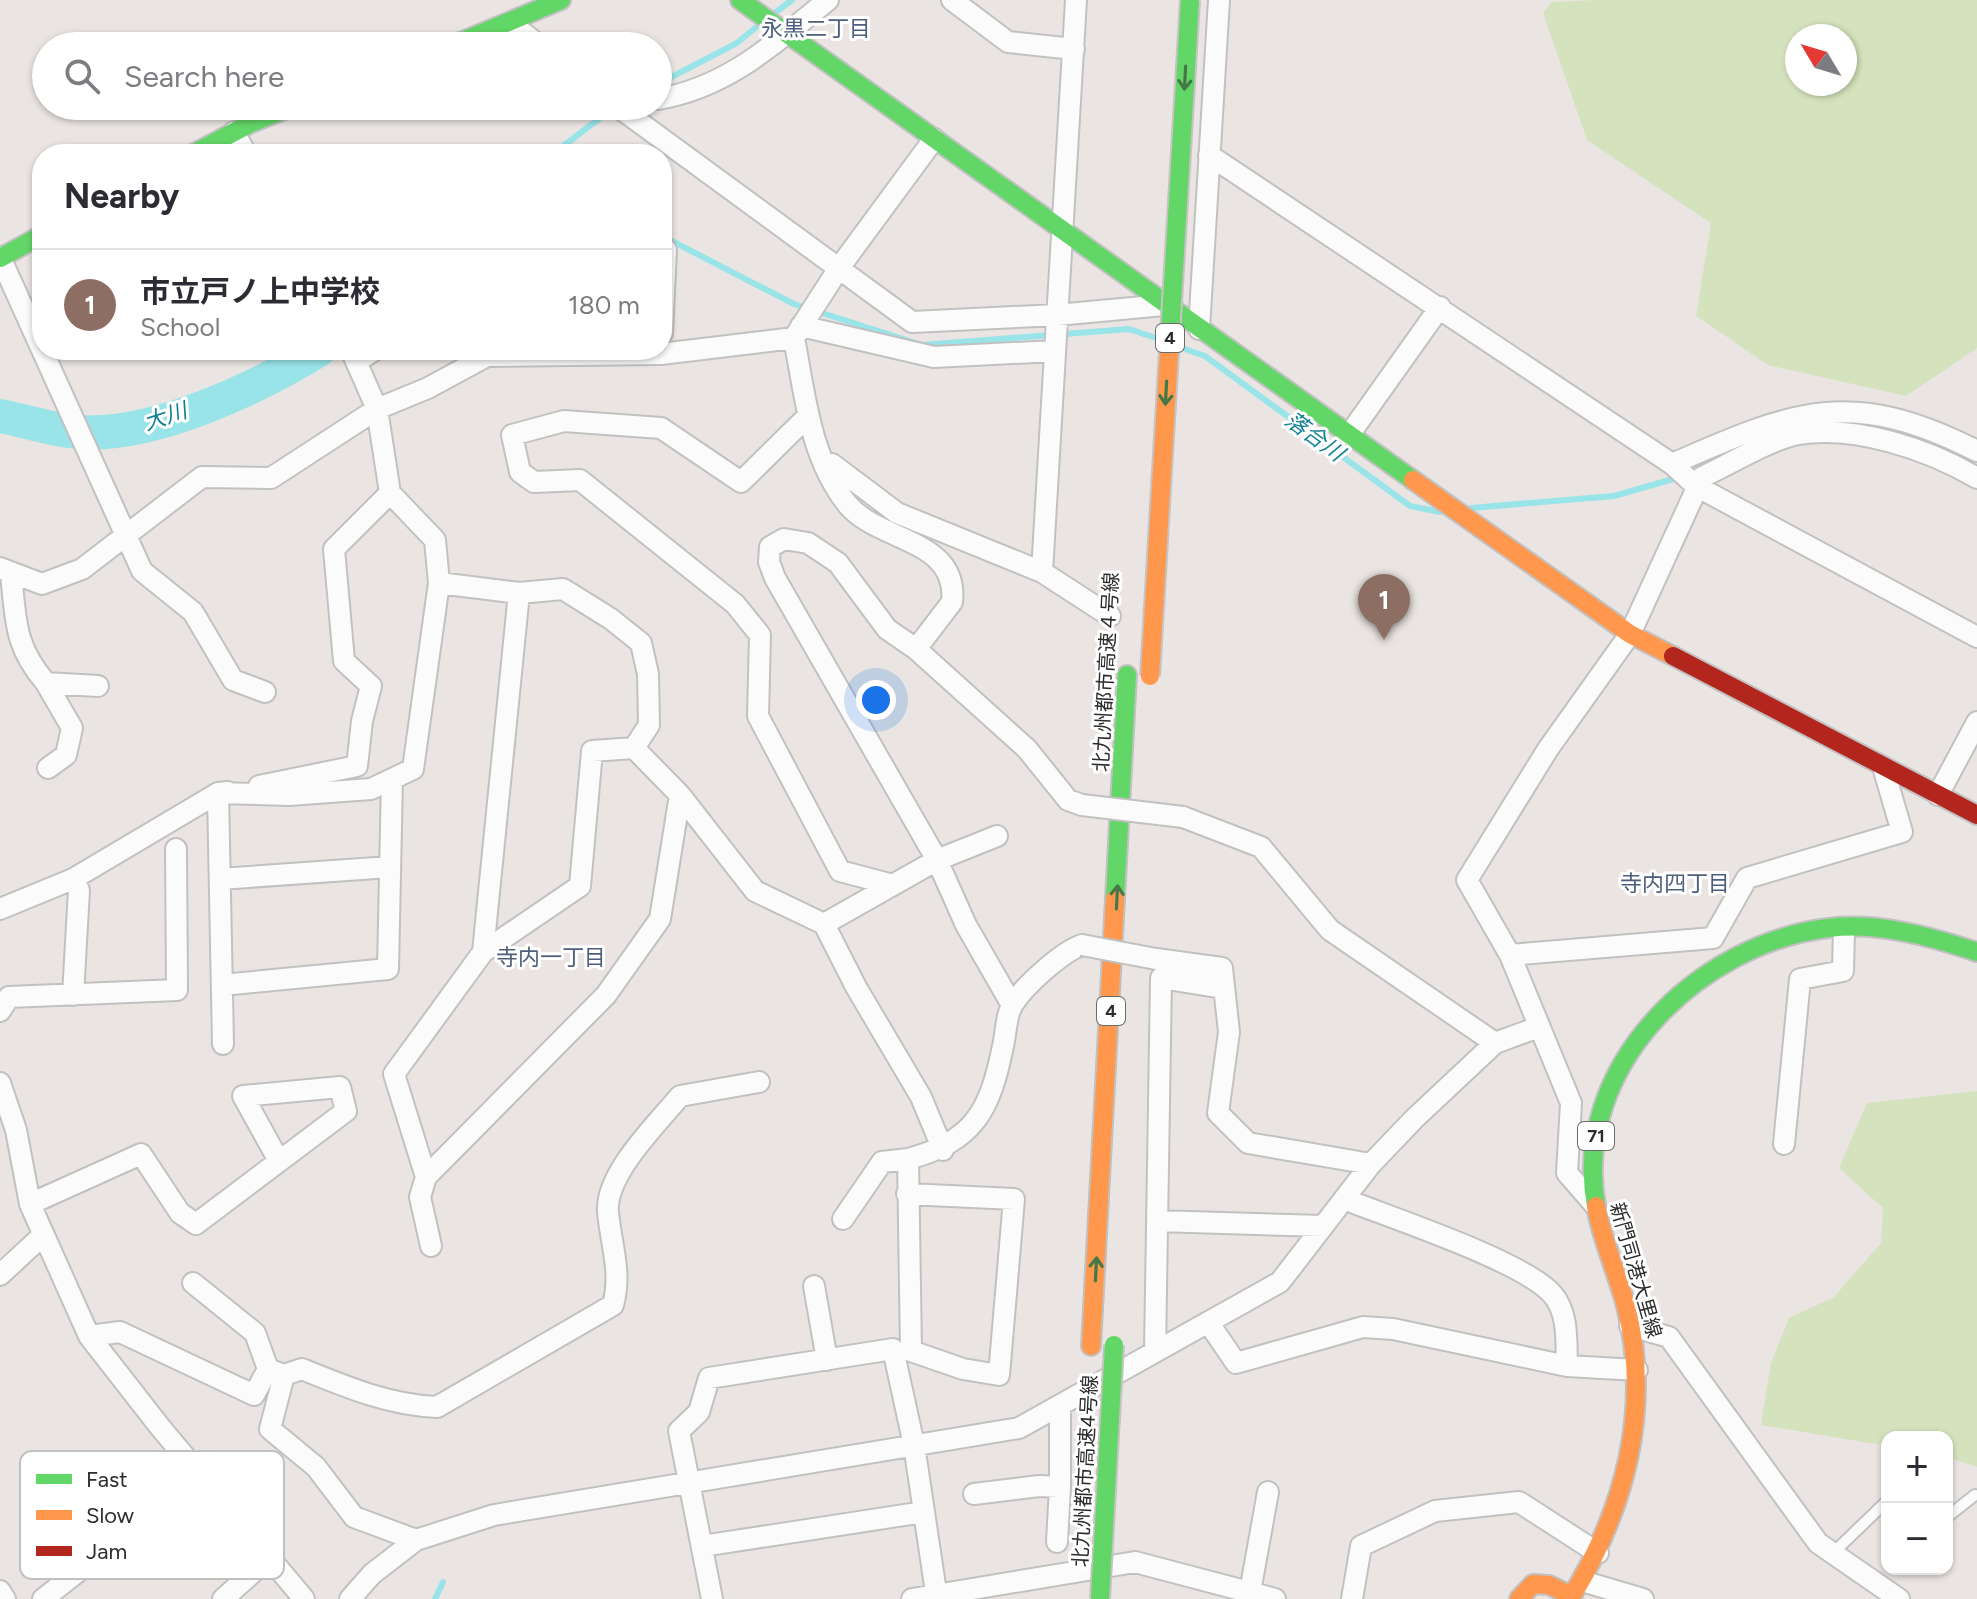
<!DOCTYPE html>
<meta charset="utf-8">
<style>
:root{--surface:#fff;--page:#f7f7f7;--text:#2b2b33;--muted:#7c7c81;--line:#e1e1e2;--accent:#6e6d6c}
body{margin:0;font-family:Figtree,"Noto Sans JP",sans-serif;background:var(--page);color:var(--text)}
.controls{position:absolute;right:24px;bottom:24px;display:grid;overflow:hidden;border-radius:16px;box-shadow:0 2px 6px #0004}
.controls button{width:72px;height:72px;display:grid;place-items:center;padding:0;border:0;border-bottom:2px solid var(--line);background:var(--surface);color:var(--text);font:40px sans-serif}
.compass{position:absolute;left:1785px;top:24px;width:72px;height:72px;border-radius:50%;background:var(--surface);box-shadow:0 2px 6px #0004;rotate:308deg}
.you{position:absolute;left:876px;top:700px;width:28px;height:28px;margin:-20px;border:6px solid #fff;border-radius:50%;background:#1a73e8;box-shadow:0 0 0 12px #1a73e833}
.badge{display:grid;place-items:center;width:52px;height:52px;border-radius:50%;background:var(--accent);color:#fff;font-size:26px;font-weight:700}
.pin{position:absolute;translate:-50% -66px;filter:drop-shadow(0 2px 4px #0008)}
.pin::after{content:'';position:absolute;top:42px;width:28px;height:24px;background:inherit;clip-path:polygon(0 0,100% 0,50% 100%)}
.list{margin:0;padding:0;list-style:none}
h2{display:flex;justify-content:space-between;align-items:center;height:104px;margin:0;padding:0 32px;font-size:34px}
h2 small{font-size:26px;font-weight:400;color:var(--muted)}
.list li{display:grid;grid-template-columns:52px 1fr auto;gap:24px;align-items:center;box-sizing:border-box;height:112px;padding:0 32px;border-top:2px solid var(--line)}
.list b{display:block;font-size:30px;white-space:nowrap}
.list p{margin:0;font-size:26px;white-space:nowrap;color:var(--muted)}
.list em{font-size:26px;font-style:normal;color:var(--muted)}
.icon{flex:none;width:44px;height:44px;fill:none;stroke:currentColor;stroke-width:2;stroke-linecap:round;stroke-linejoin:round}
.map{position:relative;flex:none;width:1977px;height:1599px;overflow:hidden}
.search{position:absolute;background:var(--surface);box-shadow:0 2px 6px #0004;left:32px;top:32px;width:640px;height:88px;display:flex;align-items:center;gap:20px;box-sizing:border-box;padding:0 28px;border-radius:44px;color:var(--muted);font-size:30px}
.panel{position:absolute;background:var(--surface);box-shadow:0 2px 6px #0004;left:32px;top:144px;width:640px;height:216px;border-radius:32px}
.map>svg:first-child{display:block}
.green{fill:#d4e3bd;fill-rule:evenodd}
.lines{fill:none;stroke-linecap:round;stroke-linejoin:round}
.stream{stroke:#99e4e8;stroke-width:6}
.river{stroke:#99e4e8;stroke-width:34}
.lane-casing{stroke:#c2c1c1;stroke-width:14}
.street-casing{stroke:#c2c1c1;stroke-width:24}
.fast-casing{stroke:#c2c1c1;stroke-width:22}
.slow-casing{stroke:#c2c1c1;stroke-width:22}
.jam-casing{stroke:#c2c1c1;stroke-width:22}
.lane{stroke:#fcfbfb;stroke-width:10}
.street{stroke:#fcfbfb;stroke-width:20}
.fast{stroke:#63d668;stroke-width:18}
.slow{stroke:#ff974d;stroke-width:18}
.jam{stroke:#b3261e;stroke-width:18}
.street-bridge-casing{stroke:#c2c1c1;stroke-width:24;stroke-linecap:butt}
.fast-bridge-casing{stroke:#c6c3c2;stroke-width:22;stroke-linecap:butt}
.slow-bridge-casing{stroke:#c6c3c2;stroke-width:22;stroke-linecap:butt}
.street-bridge{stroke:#fcfbfb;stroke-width:20}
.fast-bridge{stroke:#63d668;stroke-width:18}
.slow-bridge{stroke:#ff974d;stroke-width:18}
.oneway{stroke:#457847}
.labels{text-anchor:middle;stroke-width:6;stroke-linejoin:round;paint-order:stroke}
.shield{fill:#fff;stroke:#6b6b6b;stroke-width:2}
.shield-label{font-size:18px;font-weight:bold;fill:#2c2c2c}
.street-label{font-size:20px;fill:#2c2c2c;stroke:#fff}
.neighbourhood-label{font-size:22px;fill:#4d5f7c;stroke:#fff}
.water-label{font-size:22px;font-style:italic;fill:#128194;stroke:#fff}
.key{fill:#fff;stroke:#c0c0c0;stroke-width:2}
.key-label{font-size:22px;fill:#2c2c2c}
</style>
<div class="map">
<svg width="1977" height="1599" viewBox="0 0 1977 1599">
<rect width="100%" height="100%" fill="#eae5e2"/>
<path class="green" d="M 1595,0 L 1977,0 L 1977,348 L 1906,396 L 1768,365 L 1696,316 L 1711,223 L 1587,140 L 1543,13 L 1552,2 ZM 1797,36 L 1845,36 L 1845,84 L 1797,84 Z
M 1977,1091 L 1977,1467 L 1947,1457 L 1947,1437 L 1887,1437 L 1887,1446 L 1761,1425 L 1771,1363 L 1789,1318 L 1834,1297 L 1881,1243 L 1883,1208 L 1839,1168 L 1867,1103 Z"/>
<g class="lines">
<path class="stream" d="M 772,15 L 792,0
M 658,84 L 737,43 L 760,24
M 553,154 L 613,108
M 668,239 L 794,304 L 922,345 L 1129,329 L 1156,338
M 1182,348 L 1205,356 L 1410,506 L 1440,512
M 1896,434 L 1921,438 L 1953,454
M 1471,508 L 1614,496 L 1680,477
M 435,1599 L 443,1582"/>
<path class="river" d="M 0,416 C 26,421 52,430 78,432 C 153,438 257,388 319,350"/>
<defs>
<path id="lane" d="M 1947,1517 L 1975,1495
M 1833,1553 L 1887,1501"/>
<path id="street" d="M 952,0 L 1008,42 L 1074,49
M 510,23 L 540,46
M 658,99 C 727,88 775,43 828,0
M 617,106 L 912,322 L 1057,315 L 1164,305
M 234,132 L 246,154
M 1209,155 L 1672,464 L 1696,486 L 1977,637
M 662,245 L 666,250 L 662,333
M 0,257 L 142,571 L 193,612 L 233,680 L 265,692
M 801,326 L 934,357 L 1055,351
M 1199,329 L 1219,0
M 351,350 L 377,409 L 390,493
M 357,361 L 375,350
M 808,416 L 741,482 L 661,428 L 564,421 L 512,435 L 520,472 L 534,482 L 580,480 L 735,604 L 760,635 L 758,716 L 840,871 L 893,885
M 1349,435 L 1440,307
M 832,464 L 897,513 L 1042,572 L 1110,616
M 1672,464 C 1795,410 1851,387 1977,451
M 0,568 L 42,584 L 82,569 L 202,477 L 271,478 L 377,409 L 428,388 L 487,356 L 661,354 L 794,338
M 1042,572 L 1076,0
M 11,574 C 16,620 14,646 46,683 L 98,686
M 519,593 L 563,589 L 611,619 L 641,643 L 648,674 L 649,725 L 634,748
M 916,649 L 952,602 C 959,539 879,542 848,505 C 810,458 805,395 794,338 L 839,268 L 934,139
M 46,683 L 72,728 L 66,755 L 48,768
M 259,786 L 357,766 L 362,721 L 371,686 L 344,661 L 334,549 L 390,493 L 435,540 L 439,583
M 1938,795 L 1977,722
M 1183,817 L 1261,847 L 1330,930 L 1495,1043
M 220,879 L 390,867
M 0,909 L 73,879 L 218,793 L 289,795 L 371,789 L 413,769 L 439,583 L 519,593 L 483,952 L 394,1074 L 426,1177 L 606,995 L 660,919 L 680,795 L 755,891 L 824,924 L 856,987 L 921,1097 L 943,1150
M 824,924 L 937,860 L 997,836
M 483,952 L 580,886 L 592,751 L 634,748 L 680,795
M 1510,955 L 1713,938 L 1747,878 L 1902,832 L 1883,767
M 1156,959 L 1222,968 L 1229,1032 L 1218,1113 L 1248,1143 L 1371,1164
M 222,985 L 388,969 L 392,779
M 73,995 L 79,890
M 1012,1005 L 966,925 L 937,860 L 775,578 L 769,562 L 770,547 L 784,539 L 808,543 L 838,563 L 887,629 L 916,649 L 1027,749 L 1068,800 L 1082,805
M 0,1011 L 9,997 L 177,990 L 176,849
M 223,1044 L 218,793 L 228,792
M 0,1083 L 16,1130 L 30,1204 L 89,1336 L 160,1427 L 304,1599
M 1784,1144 L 1800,979 L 1843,971 L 1844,928
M 426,1177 L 420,1197 L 431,1246
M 907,1194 L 1014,1199 L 999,1375 L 963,1369 L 911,1351 L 908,1159 C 975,1141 990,1110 1003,1046 C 1006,1034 1006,1014 1013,1004 C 1025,985 1062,952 1082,945
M 30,1204 L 141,1154 L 180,1213 L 196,1224 L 346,1111 L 340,1087 L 243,1096 L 279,1161
M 1594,1204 L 1567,1173 L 1571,1103 L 1510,955 L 1467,880 L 1548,749 L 1630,634 L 1702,477 C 1726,466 1775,437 1799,434 C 1855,425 1928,449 1977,478
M 843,1219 L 882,1162 L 908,1159
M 1157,1221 L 1323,1226
M 0,1275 L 41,1237
M 193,1283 L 255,1333 L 268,1369
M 814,1286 L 827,1360
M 1208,1322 L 1236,1363 L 1363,1327 L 1393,1329 L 1567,1366 C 1566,1343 1569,1314 1553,1295 C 1526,1262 1389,1217 1344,1199
M 1630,1326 L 1669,1337 L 1818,1543 L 1899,1599
M 89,1336 L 120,1332 L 254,1395 L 268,1369 L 284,1375 L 270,1429 L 316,1467 L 354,1517 L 416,1540
M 1155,1352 L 1161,978 L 1223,988
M 1567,1366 L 1637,1370
M 284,1375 L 302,1369 C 346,1387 389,1405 437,1407 L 613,1305 C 622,1272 611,1245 608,1212 C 605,1174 657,1124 680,1096 L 759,1082
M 974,1494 L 1039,1486 L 1060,1487 L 1060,1406
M 1057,1542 L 1060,1487
M 702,1546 L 924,1512
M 1582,1581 L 1643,1599
M 0,1591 L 5,1599
M 1250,1592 L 1268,1492
M 43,1599 L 201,1475
M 223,1599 L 270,1557
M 350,1599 L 372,1574 L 416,1540 L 494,1515 L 1019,1428 L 1280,1282 L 1371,1164 L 1414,1119 L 1495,1043 L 1539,1027
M 712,1599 L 679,1431 L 699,1412 L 709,1378 L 893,1349 L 914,1445 L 937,1599
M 912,1599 L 1135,1562 L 1275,1599
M 1352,1599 L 1361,1546 L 1435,1511 L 1519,1502 L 1598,1553"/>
<path id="fast" d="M 740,0 L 1413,480
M 451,46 L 561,0
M 193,154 L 251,123 L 294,106
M 0,258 L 42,235
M 1115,899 L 1127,675
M 1596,1206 C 1571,1068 1697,944 1828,928 C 1878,922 1929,936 1977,952"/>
<path id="slow" d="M 1413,480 L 1630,634 L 1673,656
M 1091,1346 L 1115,899
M 1519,1599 L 1533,1584 L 1549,1585 L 1572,1596
M 1570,1599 C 1625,1510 1652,1409 1626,1306 C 1617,1272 1602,1240 1596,1206"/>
<path id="jam" d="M 1673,656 L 1977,815"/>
</defs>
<use href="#lane" class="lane-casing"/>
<use href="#street" class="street-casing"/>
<use href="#fast" class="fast-casing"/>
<use href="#slow" class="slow-casing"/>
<use href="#jam" class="jam-casing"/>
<use href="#lane" class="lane"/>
<use href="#street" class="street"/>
<use href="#fast" class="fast"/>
<use href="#slow" class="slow"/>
<use href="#jam" class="jam"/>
<defs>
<path id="street-bridge" d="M 1082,805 L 1183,817
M 1082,945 L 1156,959"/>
<path id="fast-bridge" d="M 1170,335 L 1190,0
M 1100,1599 L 1114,1345"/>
<path id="slow-bridge" d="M 1150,676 L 1170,335"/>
</defs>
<use href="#street-bridge" class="street-bridge-casing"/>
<use href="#fast-bridge" class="fast-bridge-casing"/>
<use href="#slow-bridge" class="slow-bridge-casing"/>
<use href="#street-bridge" class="street-bridge"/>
<use href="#fast-bridge" class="fast-bridge"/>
<use href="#slow-bridge" class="slow-bridge"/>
</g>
<defs><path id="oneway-shaft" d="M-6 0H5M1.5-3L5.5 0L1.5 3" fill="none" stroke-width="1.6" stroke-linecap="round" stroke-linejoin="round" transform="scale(2)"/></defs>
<g class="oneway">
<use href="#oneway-shaft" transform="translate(1185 78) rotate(93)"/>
<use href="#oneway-shaft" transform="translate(1166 393) rotate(93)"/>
<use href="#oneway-shaft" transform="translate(1117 897) rotate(-87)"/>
<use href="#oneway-shaft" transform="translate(1096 1269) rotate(-87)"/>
</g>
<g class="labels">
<g class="shield">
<rect x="1156" y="324" width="28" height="28" rx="6"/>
<rect x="1097" y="997" width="28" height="28" rx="6"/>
<rect x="1578" y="1122" width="36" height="28" rx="6"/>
</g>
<g class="shield-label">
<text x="1170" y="344">4</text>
<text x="1111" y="1017">4</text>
<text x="1596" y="1142">71</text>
</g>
<g class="street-label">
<text transform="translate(1106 672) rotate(-87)" y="7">北九州都市高速４号線</text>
<text transform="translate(1636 1270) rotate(74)" y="7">新門司港大里線</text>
<text transform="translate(1085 1471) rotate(-87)" y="7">北九州都市高速4号線</text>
</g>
<g class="neighbourhood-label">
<text x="816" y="36">永黒二丁目</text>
<text x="1675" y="891">寺内四丁目</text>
<text x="551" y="965">寺内一丁目</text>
</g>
<g class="water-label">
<text transform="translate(165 416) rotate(-18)" y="8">大川</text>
<text transform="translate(1315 436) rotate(36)" y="8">落合川</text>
</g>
</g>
<rect x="20" y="1451" width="264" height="128" rx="12" class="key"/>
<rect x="36" y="1474" width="36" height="10" fill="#63d668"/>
<rect x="36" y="1510" width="36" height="10" fill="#ff974d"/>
<rect x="36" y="1546" width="36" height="10" fill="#b3261e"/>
<g class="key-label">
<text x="86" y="1487">Fast</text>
<text x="86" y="1523">Slow</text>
<text x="86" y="1559">Jam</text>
</g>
</svg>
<div class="controls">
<button>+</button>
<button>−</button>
</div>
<svg class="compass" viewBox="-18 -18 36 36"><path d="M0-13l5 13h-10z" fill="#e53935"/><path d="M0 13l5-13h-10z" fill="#7c7c81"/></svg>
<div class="you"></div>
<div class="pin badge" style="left:1384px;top:640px;background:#8d6e63">1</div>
<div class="search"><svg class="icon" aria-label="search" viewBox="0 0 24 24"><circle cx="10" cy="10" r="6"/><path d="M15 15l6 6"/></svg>Search here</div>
<section class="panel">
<h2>Nearby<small></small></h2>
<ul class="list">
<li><span class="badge" style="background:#8d6e63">1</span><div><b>市立戸ノ上中学校</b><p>School</p></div><em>180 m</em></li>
</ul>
</section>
</div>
